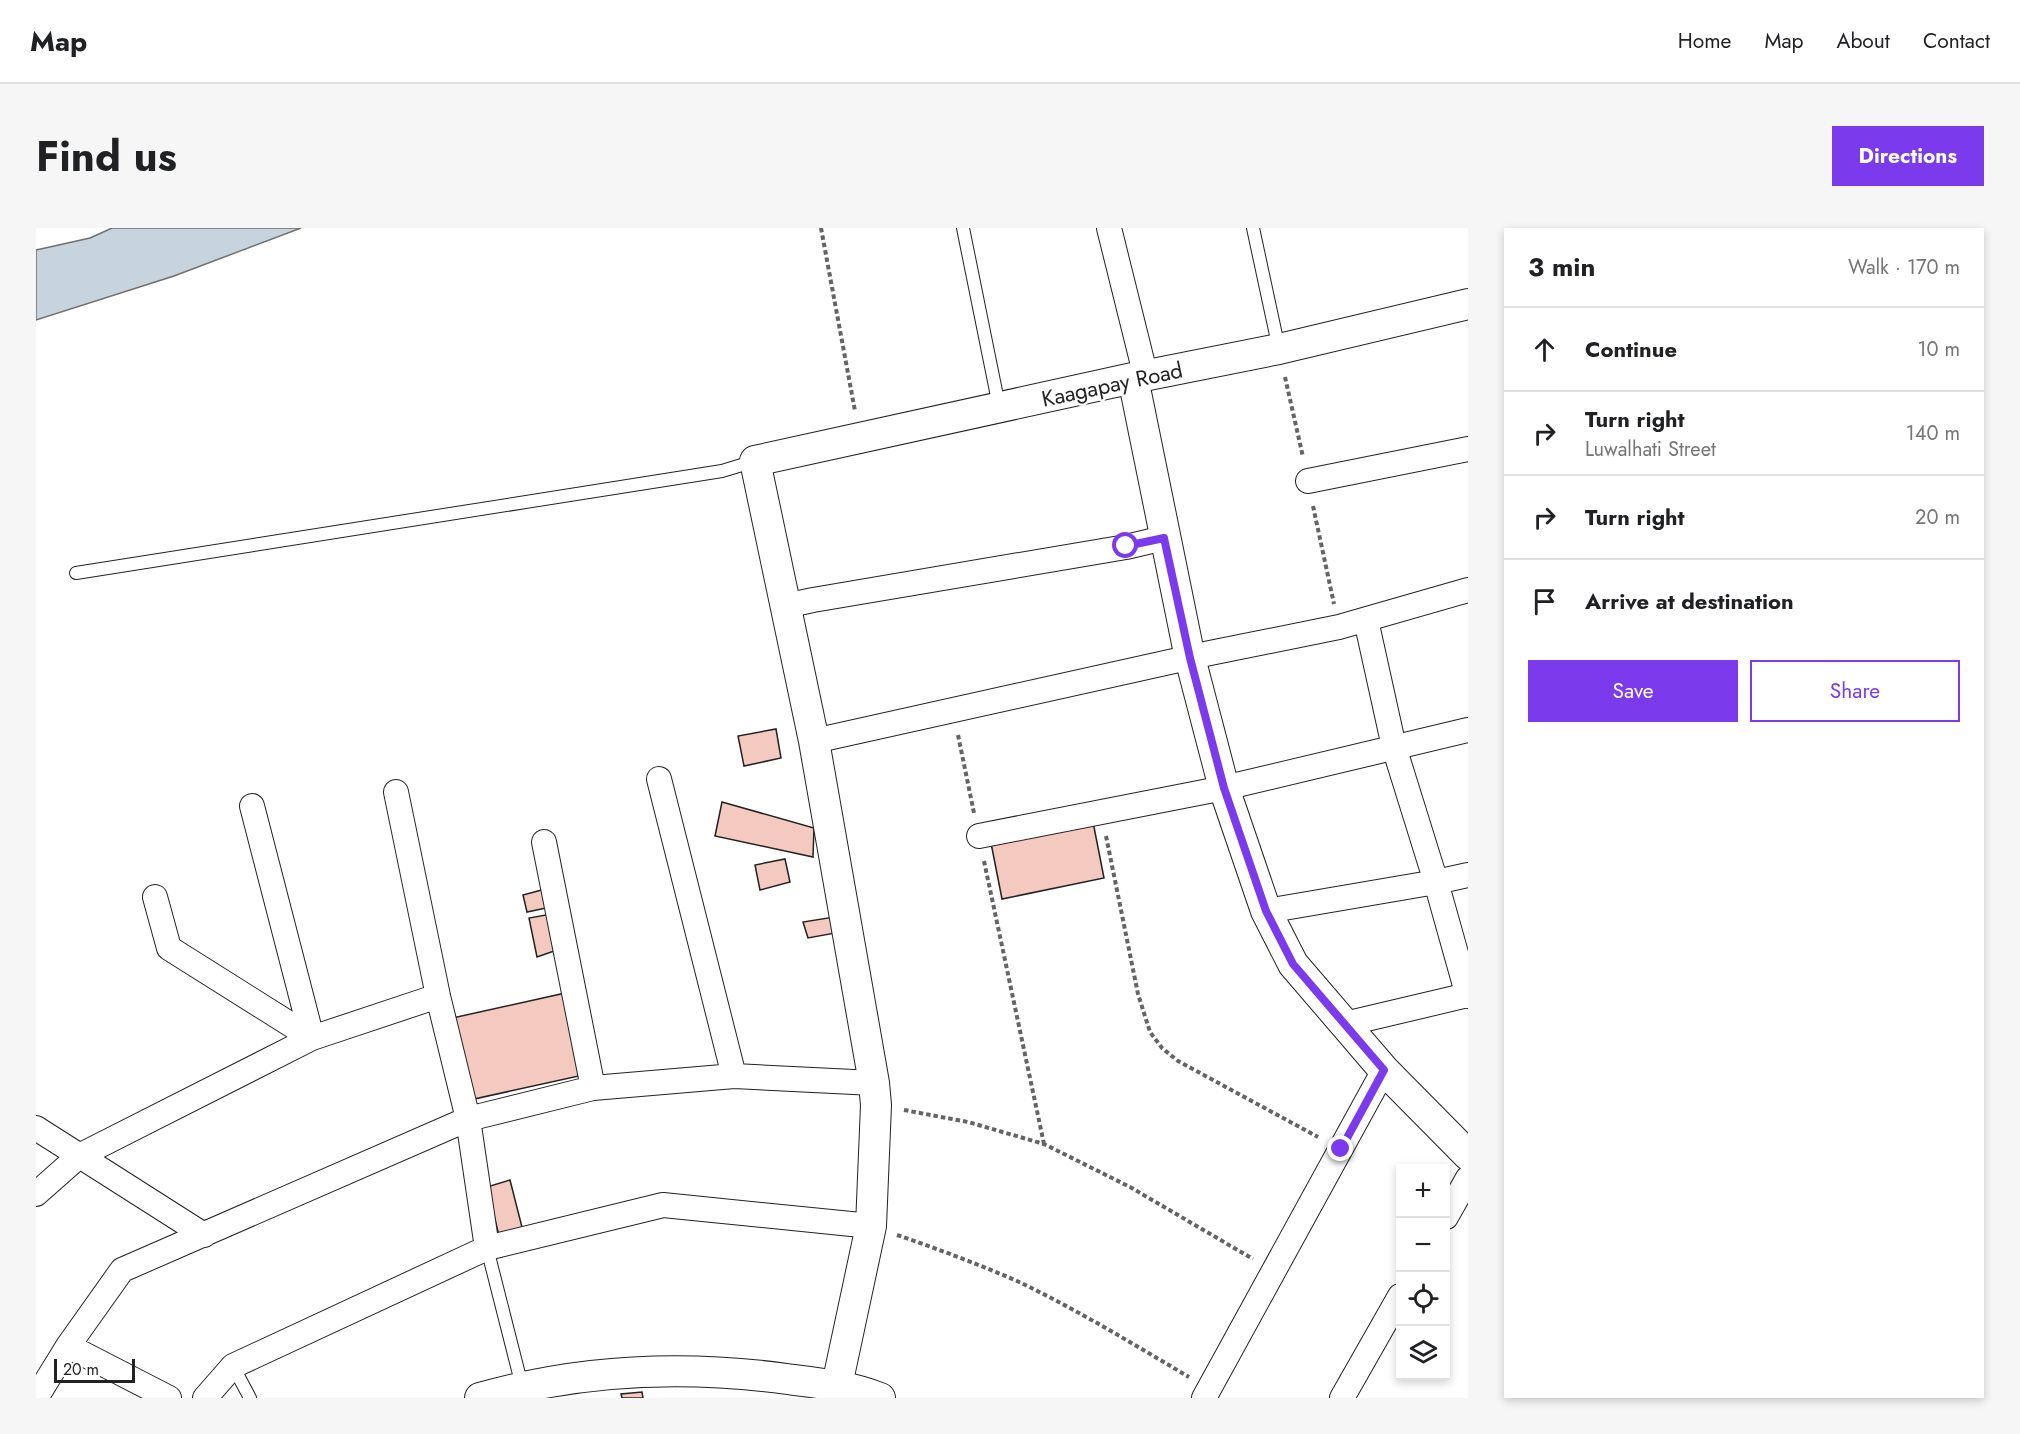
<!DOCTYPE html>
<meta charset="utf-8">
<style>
:root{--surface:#fff;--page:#f6f6f6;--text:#202124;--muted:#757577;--line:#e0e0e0;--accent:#7c3aed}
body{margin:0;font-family:Jost,sans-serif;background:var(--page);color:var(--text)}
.controls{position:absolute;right:18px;bottom:18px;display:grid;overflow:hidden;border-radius:0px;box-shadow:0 3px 9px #0003}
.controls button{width:54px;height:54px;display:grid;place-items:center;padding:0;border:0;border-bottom:2px solid var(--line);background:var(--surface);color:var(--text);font:30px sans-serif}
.scale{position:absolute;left:18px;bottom:15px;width:81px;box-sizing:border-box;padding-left:6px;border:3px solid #222;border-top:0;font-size:16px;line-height:21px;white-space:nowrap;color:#222;-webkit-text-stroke:4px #fff;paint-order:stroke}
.stop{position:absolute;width:18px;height:18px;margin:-14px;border:4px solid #7c3aed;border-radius:50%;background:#fff}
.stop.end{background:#7c3aed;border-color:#fff;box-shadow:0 2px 6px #0008}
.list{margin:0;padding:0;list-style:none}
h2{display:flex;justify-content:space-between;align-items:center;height:78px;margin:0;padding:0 24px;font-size:26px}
h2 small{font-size:20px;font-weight:400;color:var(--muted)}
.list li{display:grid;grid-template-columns:39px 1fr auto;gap:18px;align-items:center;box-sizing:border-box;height:84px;padding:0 24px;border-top:2px solid var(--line)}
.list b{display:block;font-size:22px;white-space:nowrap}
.list p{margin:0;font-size:20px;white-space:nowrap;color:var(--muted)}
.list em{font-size:20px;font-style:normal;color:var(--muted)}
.actions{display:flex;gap:12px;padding:18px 24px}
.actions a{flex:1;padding:14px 0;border:2px solid var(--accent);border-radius:0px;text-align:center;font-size:21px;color:var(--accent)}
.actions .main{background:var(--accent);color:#fff}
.icon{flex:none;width:33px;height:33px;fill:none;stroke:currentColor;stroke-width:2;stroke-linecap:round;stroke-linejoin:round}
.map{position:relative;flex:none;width:1432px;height:1170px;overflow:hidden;border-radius:0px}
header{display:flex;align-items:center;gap:36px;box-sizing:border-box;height:84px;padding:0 30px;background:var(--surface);border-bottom:2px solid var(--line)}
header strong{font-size:28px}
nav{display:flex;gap:33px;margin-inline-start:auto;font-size:21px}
.intro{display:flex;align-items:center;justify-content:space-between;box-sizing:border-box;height:144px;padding:0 36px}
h1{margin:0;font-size:42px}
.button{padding:15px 27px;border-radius:0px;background:var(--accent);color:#fff;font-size:21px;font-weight:700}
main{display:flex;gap:36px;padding:0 36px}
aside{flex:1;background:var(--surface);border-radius:0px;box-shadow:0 3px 9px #0003}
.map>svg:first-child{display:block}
.water{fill:#c7d3dd;stroke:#6f6f6f;stroke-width:1.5}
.building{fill:#f3c9c0;stroke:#222;stroke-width:1.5}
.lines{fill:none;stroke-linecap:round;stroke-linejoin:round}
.service-casing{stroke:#222;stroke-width:14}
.minor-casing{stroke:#222;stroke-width:26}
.tertiary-casing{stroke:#222;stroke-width:32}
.path{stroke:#646464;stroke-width:4;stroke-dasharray:4.5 3;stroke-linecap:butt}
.service{stroke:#fff;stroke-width:12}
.minor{stroke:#fff;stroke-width:24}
.tertiary{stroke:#fff;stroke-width:30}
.route{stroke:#7c3aed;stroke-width:8}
.labels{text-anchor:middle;stroke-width:4.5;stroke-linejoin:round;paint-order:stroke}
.street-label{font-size:22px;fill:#222;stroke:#fff}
</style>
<header>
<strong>Map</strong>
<nav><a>Home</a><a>Map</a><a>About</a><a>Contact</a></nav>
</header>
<div class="intro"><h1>Find us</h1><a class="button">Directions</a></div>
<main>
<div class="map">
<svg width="1432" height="1170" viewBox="0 0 1432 1170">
<rect width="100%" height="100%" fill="#fff"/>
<path class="water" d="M 76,0 L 265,0 L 138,48 L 0,92 L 0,22 L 54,10 Z"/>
<path class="building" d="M 740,501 L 745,530 L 708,538 L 702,508 Z
M 686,574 L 778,600 L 777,629 L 679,608 Z
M 1057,594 L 1068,650 L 966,671 L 955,615 Z
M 749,631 L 754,654 L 724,662 L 719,637 Z
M 513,660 L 515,679 L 491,684 L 487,667 Z
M 515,686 L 521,722 L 501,729 L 493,690 Z
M 804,688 L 805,704 L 772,710 L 767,694 Z
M 534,764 L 552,846 L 429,873 L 412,791 Z
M 474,952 L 488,1007 L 465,1016 L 451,959 Z
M 606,1164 L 607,1170 L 586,1170 L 585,1166 Z"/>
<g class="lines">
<defs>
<path id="service" d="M 927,0 L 963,178
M 1217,0 L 1243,121
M 40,345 L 686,243 L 719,233
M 451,1020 L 486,1158
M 197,1138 L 214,1170"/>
<path id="minor" d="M 1073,0 L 1110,149
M 1272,253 L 1432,221
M 749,378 L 777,372 L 1090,319 L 1128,310
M 1330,392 L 1358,519 L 1400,654 L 1432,768
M 778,513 L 1174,425 L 1303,399 L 1432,362
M 623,551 L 698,848
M 360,564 L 402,768 L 432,891 L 451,1020
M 216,578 L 276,810
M 943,608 L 1188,560 L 1432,502
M 508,614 L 557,860
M 119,669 L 133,720 L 276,810
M 1230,683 L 1400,654 L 1432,647
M 1309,796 L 1432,767
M 0,900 L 168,1007
M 0,966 L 43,928 L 276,810 L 402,768
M 1410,989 L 1432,950
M 32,1118 L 133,1170
M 0,1170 L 32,1118 L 86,1042 L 432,891 L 557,860 L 698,848 L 838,855
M 169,1170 L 197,1138 L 451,1020 L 627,977 L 835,998
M 1168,1170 L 1348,842
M 1306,1170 L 1364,1068"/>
<path id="tertiary" d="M 1097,150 L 1154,430 L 1188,560 L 1230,683 L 1257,736 L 1348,842 L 1432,927
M 801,1157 L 835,998 L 840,877 L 838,855 L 778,513 L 719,233 L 1097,150 L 1243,121 L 1432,76
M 444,1170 C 545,1141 648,1137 751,1151 C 783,1155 814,1158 844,1170"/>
</defs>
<use href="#service" class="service-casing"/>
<use href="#minor" class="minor-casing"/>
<use href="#tertiary" class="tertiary-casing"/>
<path class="path" d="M 785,0 L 819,183
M 1249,149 L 1267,229
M 1277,278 L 1298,376
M 922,507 L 938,585
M 1070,608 L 1102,766 L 1114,804 L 1126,820 L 1142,833 L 1282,909
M 948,633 L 1008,916
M 868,882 L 932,894 L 1008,916 L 1094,959 L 1217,1031
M 861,1007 C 902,1021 942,1036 981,1053 C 1040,1081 1097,1116 1153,1149"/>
<use href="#service" class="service"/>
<use href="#minor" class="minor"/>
<use href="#tertiary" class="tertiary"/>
</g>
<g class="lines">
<path class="route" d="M 1090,318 L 1128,310 L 1154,430 L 1188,560 L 1230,683 L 1257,736 L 1348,842 L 1305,921"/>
</g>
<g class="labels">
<g class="street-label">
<text transform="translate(1076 156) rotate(-12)" y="8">Kaagapay Road</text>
</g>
</g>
</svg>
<div class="controls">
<button>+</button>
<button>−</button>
<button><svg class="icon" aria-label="locate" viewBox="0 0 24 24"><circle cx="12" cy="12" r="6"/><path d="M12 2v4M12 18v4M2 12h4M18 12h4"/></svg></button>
<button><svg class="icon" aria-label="layers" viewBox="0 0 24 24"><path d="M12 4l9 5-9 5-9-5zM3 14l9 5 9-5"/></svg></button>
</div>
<div class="scale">20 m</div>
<div class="stop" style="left:1090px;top:318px"></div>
<div class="stop end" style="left:1305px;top:921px"></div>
</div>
<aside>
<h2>3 min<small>Walk · 170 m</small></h2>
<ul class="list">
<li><svg class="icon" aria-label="ahead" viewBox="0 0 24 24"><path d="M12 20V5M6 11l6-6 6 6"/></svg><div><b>Continue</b></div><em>10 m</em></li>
<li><svg class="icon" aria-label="right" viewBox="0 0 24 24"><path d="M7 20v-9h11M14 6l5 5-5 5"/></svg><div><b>Turn right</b><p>Luwalhati Street</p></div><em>140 m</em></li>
<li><svg class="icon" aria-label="right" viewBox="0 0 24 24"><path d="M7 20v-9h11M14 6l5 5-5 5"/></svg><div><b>Turn right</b></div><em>20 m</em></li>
<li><svg class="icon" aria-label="arrive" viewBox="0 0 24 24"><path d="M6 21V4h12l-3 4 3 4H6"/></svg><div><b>Arrive at destination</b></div></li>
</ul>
<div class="actions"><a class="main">Save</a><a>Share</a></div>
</aside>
</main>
